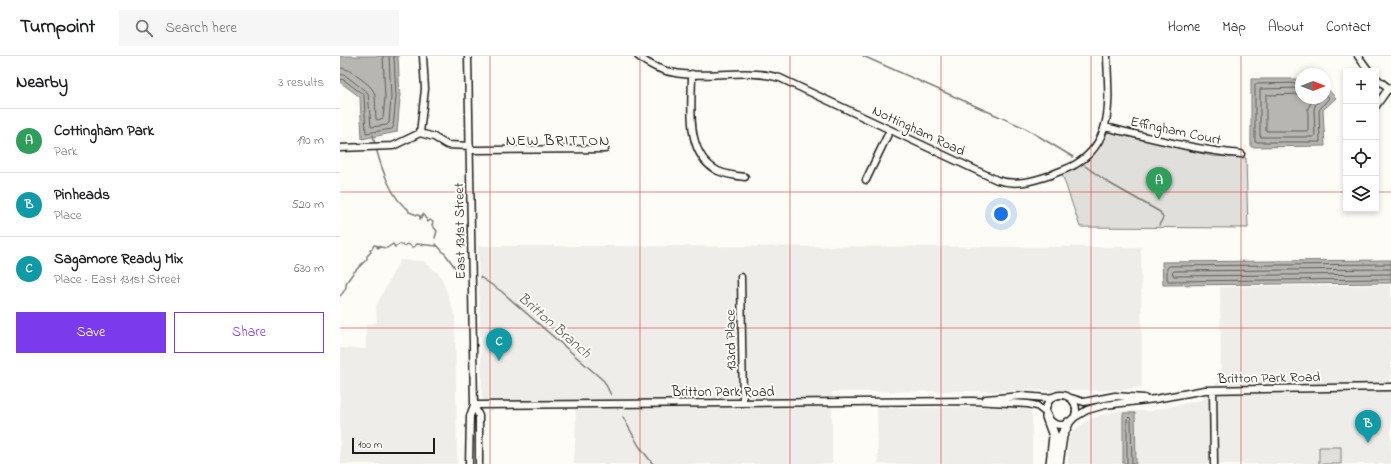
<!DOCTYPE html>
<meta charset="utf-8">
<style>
:root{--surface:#fff;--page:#f6f6f6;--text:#202124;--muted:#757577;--line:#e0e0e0;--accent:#7c3aed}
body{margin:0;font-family:"Indie Flower",sans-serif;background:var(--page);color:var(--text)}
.controls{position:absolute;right:12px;top:12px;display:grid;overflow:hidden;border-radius:0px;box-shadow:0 2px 6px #0003}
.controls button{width:36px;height:36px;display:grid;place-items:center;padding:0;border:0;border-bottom:1px solid var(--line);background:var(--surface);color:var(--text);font:20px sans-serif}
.compass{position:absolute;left:955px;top:12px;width:36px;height:36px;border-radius:50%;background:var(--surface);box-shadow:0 2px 6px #0003;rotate:90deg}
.scale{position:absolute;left:12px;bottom:10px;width:83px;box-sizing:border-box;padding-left:4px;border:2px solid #1c1c1c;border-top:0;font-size:11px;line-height:14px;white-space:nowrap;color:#1c1c1c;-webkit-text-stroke:3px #fdfcf7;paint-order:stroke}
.you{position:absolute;left:661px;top:158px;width:14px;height:14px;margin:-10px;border:3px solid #fff;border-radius:50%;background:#1a73e8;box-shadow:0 0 0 6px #1a73e833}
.badge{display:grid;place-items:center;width:26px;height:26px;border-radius:50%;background:var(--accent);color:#fff;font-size:13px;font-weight:700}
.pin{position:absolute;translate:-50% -33px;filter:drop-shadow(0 1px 2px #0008)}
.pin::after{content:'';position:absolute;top:21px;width:14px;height:12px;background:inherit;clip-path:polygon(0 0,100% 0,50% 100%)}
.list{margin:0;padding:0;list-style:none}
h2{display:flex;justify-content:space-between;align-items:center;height:52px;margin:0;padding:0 16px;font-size:17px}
h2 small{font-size:13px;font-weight:400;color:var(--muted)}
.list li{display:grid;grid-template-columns:26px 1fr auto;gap:12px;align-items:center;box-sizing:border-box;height:64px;padding:0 16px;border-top:1px solid var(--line)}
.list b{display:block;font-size:15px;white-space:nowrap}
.list p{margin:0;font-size:13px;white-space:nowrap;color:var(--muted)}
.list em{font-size:13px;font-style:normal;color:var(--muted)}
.actions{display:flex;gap:8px;padding:12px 16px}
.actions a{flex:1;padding:9px 0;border:1px solid var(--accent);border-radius:0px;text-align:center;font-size:14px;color:var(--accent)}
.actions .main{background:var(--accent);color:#fff}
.icon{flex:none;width:22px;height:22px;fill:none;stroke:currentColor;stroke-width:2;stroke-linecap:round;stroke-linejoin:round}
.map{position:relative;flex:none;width:1051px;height:408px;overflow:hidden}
header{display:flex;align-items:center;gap:24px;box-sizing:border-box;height:56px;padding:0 20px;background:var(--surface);border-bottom:1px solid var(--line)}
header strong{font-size:19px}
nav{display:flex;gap:22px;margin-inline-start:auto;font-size:14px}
.search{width:280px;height:36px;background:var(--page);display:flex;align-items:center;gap:10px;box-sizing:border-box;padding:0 14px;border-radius:0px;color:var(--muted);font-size:15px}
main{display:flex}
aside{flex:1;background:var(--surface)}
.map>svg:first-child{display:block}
.built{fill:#eeede9}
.green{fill:#e0dfdb;stroke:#7e7e7c}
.water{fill:#b7b6b2;stroke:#797876}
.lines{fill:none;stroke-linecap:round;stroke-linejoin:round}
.shore{stroke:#5a5a58;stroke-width:1}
.stream{stroke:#797876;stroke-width:1.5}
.minor-casing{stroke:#1c1c1c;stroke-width:9}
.highway-casing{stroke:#1c1c1c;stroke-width:12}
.minor{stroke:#fdfcf7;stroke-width:6}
.highway{stroke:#fdfcf7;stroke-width:9}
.grid{fill:none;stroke:#d62828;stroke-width:1;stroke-opacity:0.55}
.labels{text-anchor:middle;stroke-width:4;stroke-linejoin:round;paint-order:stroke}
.street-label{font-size:14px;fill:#1c1c1c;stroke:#fdfcf7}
.neighbourhood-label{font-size:15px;letter-spacing:1px;fill:#1c1c1c;stroke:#fdfcf7}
.water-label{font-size:15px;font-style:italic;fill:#5a5a58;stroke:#fdfcf7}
</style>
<header>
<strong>Turnpoint</strong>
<div class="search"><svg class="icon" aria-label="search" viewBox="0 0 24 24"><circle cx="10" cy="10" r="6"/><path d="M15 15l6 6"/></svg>Search here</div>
<nav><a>Home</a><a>Map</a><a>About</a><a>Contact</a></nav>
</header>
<main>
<aside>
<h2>Nearby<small>3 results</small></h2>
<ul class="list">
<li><span class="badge" style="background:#2e9e5b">A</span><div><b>Cottingham Park</b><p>Park</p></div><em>190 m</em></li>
<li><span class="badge" style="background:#0f9aa8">B</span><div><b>Pinheads</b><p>Place</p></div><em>520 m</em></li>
<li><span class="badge" style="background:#0f9aa8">C</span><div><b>Sagamore Ready Mix</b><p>Place · East 131st Street</p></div><em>630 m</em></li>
</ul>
<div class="actions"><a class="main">Save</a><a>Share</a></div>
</aside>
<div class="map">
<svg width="1051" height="408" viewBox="0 0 1051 408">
<rect width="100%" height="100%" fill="#fdfcf7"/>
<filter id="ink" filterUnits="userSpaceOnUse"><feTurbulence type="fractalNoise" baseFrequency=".025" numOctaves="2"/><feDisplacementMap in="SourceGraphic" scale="8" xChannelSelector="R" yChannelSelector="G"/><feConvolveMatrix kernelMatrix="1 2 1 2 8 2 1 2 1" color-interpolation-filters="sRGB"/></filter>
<g filter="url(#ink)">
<path class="built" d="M 138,190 L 801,191 L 802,331 L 781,334 L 492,336 L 492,408 L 234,408 L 236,366 L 235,351 L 149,353 L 142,341 Z
M 60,204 L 84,205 L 101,220 L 115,260 L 117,408 L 0,408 L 0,292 L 26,293 L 26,269 L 37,266 L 36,250 Z
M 1051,229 L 1051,408 L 728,408 L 728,385 L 733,374 L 751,363 L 760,359 L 779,355 L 810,355 L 861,344 L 881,323 L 880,231 Z
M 689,351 L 692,359 L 692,408 L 538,408 L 537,352 Z"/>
<path class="green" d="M 768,75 L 872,100 L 906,102 L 908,172 L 740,171 L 722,118 L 739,110 L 755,97 Z
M 979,391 L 1001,391 L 1001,408 L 979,408 Z"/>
<path class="water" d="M 0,0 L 58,0 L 60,42 L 57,76 L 22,83 L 20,41 L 0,26 Z
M 911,23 L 961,23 L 961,42 L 985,42 L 985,30 L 996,42 L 983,54 L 985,90 L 911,91 Z
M 1051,204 L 1051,227 L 823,229 L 822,206 Z
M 783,357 L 795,357 L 796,408 L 783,408 Z"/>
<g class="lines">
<path class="shore" d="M 0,12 C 7,12 11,16 17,20 C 40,36 34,37 36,63 L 38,64 L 43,62 L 45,41 L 43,0
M 0,18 L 6,20 L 28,37 L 31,71 L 47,69 L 49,67 L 51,41 L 49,0
M 0,23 L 4,24 L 24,39 L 26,77 L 52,73 L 53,72 L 56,41 L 54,0
M 961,27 L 915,28 L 915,86 L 980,86 L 979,54 L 989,42 L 985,36
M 961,32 L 920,33 L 920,81 L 974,81 L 975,79 L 974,53 L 976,48 L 982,42
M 961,38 L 926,39 L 926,75 L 968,75 L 968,52 L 974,42
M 1051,208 L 829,210 L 827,212 L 827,223 L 828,225 L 1051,223
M 1051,213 L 834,215 L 832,217 L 834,220 L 1051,218
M 787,408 L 787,363 L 789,361 L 791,363 L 792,408"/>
<path class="stream" d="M 523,0 L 685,72 L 733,101
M 33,79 L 35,89
M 36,92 C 41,111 52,144 68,153 L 69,156 L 80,160 L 80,163 L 83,158 L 88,166 L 90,164 L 93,166 L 92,169 L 97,175 L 95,182
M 745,110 L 769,127 L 820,156 L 823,162 L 819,169
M 96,188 L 106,199 L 122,221
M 140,221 L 161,235 L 264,325 L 271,339
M 0,240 C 3,237 7,232 6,227 L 13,217 L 27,203 L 27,200 L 31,196 L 30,193 L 32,193 L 34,189 L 39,190 L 37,191 L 38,192 L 40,191 L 47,192 L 53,188 L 55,191 L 60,188 L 64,190 L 68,188 L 72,191 L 74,191 L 77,188 L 97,190
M 283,361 L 299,390 L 313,408"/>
<defs>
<path id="minor" d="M 128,0 L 134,349 L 130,360 L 129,408
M 298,0 C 339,35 393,8 440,22 L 657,124 C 676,130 693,125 711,119 C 719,115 728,113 736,108 C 776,84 768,40 767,0
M 1018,0 L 1029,15
M 352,18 C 352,49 344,98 378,115 C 387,119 396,120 405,121
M 1036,22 L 1051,34
M 1036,50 L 1048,33
M 765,71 C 811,82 855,94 901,98
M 80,77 L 85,33 L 83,0
M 0,92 L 53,90 L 80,77 L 94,81 L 107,89 L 130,90
M 130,94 L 265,93
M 526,124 L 550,74
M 401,221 L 403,347
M 873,334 L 874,408
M706 354a15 15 0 1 1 30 0a15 15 0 1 1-30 0Z
M 731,342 L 744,346 L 775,340 L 804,342
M 646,343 L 682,340 L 707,342 L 713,341
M 134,349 L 633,345 L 688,348 L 697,350 L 706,357
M 134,349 L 139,360 L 139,408
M 732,363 L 747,354 L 765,349 L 815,343 L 865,334 L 1051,331"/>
<path id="highway" d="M 707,361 L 714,380 L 711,408
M 718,408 L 722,380 L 728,367"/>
</defs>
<use href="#minor" class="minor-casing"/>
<use href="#highway" class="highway-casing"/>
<use href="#minor" class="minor"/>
<use href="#highway" class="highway"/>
</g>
</g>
<path class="grid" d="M 150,0 L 150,408M 300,0 L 300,408M 450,0 L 450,408M 601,0 L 601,408M 751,0 L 751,408M 901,0 L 901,408M 0,136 L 1006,136M 1036,136 L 1051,136M 0,272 L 1051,272"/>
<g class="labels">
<g class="street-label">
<text transform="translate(579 74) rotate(25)" y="5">Nottingham Road</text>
<text transform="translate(836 74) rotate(12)" y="5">Effingham Court</text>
<text transform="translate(119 175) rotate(-91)" y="5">East 131st Street</text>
<text transform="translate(390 284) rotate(-91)" y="5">133rd Place</text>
<text transform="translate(929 321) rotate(-1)" y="5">Britton Park Road</text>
<text x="383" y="340">Britton Park Road</text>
</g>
<g class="neighbourhood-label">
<text x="218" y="89">NEW BRITTON</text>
</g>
<g class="water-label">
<text transform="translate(215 269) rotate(41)" y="5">Britton Branch</text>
</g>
</g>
</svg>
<div class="controls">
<button>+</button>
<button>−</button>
<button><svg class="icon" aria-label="locate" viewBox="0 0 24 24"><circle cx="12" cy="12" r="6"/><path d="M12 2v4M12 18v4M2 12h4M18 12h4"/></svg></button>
<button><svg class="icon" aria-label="layers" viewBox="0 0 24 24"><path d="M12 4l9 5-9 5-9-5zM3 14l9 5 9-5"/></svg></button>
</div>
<svg class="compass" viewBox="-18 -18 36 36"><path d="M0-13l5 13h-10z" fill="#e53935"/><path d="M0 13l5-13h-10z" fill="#757577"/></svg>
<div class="scale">100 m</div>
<div class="you"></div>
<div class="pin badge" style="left:819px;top:144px;background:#2e9e5b">A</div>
<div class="pin badge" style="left:1028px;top:387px;background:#0f9aa8">B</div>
<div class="pin badge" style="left:159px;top:305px;background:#0f9aa8">C</div>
</div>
</main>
